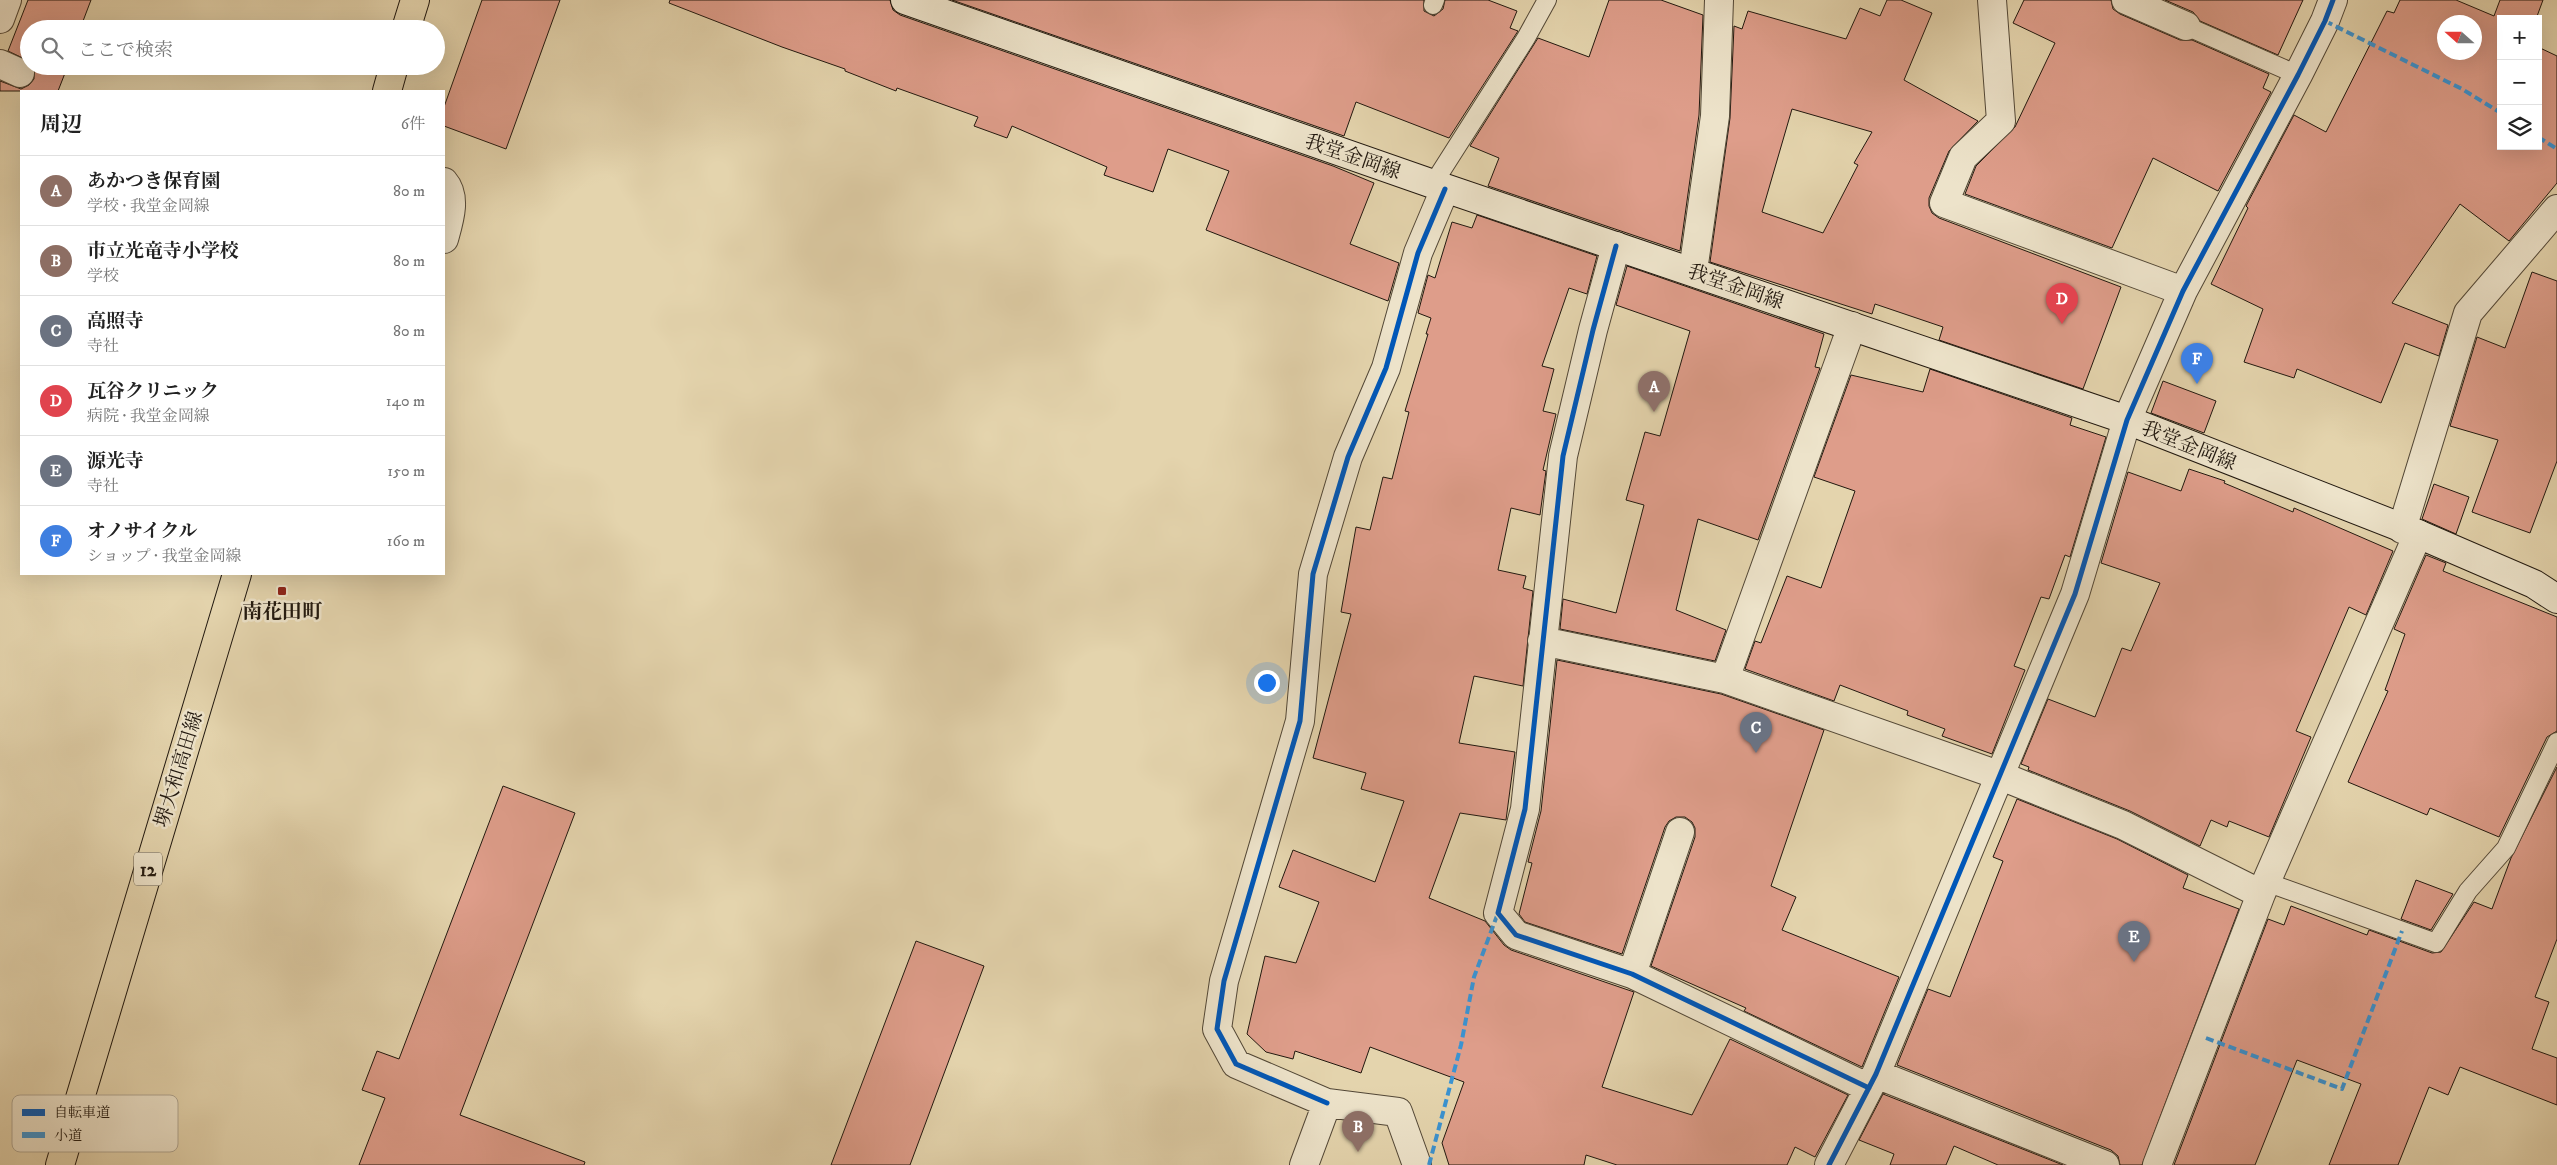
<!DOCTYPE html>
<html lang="ja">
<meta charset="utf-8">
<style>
:root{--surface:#fff;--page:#f2f2f2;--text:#222;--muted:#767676;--line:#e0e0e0;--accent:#ea580c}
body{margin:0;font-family:"IM FELL DW Pica","Noto Serif JP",serif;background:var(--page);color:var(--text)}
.controls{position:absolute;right:15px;top:15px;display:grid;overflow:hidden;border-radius:0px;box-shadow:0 5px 20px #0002}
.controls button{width:45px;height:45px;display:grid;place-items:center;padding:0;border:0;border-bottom:1px solid var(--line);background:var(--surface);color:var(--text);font:25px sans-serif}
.compass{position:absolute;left:2437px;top:15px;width:45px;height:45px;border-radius:50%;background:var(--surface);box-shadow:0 5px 20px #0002;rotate:291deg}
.you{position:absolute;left:1266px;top:682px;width:18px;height:18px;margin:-12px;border:4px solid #fff;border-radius:50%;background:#1a73e8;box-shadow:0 0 0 8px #1a73e833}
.badge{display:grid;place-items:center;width:32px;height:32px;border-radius:50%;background:var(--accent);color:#fff;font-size:16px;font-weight:700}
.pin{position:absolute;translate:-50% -41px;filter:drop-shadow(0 1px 2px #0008)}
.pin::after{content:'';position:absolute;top:26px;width:18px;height:15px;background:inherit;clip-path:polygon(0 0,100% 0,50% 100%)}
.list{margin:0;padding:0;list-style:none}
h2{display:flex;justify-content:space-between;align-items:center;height:65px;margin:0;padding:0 20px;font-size:21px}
h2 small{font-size:16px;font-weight:400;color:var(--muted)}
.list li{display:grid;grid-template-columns:32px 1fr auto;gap:15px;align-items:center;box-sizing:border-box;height:70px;padding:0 20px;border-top:1px solid var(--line)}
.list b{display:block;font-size:19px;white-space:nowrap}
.list p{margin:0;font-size:16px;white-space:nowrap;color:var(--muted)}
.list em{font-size:16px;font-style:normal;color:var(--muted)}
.icon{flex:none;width:28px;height:28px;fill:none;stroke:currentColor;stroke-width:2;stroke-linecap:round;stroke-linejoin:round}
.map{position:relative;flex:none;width:2557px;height:1165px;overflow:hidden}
.search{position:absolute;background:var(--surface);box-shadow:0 5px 20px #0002;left:20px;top:20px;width:425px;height:55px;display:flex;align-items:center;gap:12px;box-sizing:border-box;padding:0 18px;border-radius:28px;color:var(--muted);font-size:19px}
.panel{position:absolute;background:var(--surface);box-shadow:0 5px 20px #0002;left:20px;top:90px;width:425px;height:485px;border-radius:0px}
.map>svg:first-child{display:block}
.building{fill:#de9d8a;stroke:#21180f;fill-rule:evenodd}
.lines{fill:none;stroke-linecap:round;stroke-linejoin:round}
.lane-casing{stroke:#524736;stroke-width:20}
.street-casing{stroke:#524736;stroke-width:30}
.secondary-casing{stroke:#21180f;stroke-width:30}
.primary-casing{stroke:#21180f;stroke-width:30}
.lane{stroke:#ede3ca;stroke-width:18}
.street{stroke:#ede3ca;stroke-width:28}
.secondary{stroke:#ede3ca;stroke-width:28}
.primary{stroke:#e4d4ad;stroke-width:28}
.quiet{stroke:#3a93d2;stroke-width:4;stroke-dasharray:8 4;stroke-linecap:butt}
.cycleway-casing{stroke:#ede3ca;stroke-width:8}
.cycleway{stroke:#0057b8;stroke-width:5}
.poi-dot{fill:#8f2418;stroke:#ede3ca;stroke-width:2}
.labels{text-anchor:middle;stroke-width:5;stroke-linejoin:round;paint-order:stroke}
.shield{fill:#ede3ca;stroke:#5e5547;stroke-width:1}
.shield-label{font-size:19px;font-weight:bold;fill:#21180f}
.street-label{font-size:20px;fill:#21180f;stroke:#ede3ca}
.poi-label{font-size:20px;font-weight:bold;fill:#21180f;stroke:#ede3ca}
.key{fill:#ede3ca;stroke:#b0a692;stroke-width:1}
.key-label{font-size:14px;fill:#21180f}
</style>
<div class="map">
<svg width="2557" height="1165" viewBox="0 0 2557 1165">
<rect width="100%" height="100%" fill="#e4d4ad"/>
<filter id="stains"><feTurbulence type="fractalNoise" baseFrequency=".004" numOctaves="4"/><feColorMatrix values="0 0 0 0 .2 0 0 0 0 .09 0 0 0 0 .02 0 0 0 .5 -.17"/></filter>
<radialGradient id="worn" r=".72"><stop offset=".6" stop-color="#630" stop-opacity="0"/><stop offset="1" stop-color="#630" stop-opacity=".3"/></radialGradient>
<path class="building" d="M 28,0 L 91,0 L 80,29 L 29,29 L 29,61 L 8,51 Z
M 482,0 L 560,0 L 506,149 L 444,126 L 444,107 Z
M 670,0 L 890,0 L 893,10 L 900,15 L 1333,166 L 1374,183 L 1350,244 L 1399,263 L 1388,301 L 1206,230 L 1229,171 L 1168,149 L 1153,192 L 1104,175 L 1107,167 L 1012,126 L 1007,138 L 974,126 L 978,117 L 897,88 L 896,91 L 845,71 L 845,69 L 782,47 L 669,3 Z
M 952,0 L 1424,0 L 1424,11 L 1434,16 L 1443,9 L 1445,0 L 1488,0 L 1517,11 L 1510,28 L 1518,31 L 1449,138 L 1356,102 L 1344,136 Z
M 1609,0 L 1661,0 L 1703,15 L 1699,115 L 1680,251 L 1488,186 L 1499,158 L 1470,146 L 1538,38 L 1589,57 Z
M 1887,0 L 1901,0 L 1932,13 L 1904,80 L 1978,121 L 1949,151 L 1929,198 L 1929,206 L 1932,213 L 1939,218 L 2121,287 L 2083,389 L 1939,340 L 1943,327 L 1875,304 L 1872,314 L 1710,262 L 1730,118 L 1734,26 L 1742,29 L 1748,11 L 1846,39 L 1860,8 L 1880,16 ZM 1792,109 L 1872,132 L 1854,163 L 1858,165 L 1823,233 L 1762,212 Z
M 2024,0 L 2111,0 L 2113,9 L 2120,14 L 2180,40 L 2192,40 L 2269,74 L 2263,88 L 2271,92 L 2218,191 L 2153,158 L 2112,248 L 1965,194 L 1976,166 L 2015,127 L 2055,43 L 2013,23 Z
M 2165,0 L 2303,0 L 2278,55 L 2200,21 L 2193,12 Z
M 2400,0 L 2456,0 L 2494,16 L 2500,0 L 2543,0 L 2536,19 L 2501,19 L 2501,146 L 2538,146 L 2538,47 L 2557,56 L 2557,183 L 2509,241 L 2460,204 L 2392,303 L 2448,325 L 2439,356 L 2405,343 L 2381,403 L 2297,369 L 2294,378 L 2244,362 L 2263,309 L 2211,284 L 2248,208 L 2246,206 L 2294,115 L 2326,132 L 2387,11 L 2394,13 ZM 2444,22 L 2474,22 L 2474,52 L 2444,52 Z
M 34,66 L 72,66 L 71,69 L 67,68 L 58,91 L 0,91 L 0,81 L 21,89 L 29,85 L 34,79 Z
M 1477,215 L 1597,256 L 1587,294 L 1569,288 L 1542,366 L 1554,369 L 1543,411 L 1556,414 L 1543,470 L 1546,471 L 1540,515 L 1511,508 L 1498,570 L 1526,576 L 1523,588 L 1533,591 L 1523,686 L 1474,676 L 1459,743 L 1515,752 L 1506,820 L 1460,813 L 1429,898 L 1485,921 L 1504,945 L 1511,950 L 1634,992 L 1602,1087 L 1692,1115 L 1730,1039 L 1848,1095 L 1815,1157 L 1795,1147 L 1787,1165 L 1617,1165 L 1586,1155 L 1584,1165 L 1449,1165 L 1442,1143 L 1464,1082 L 1370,1047 L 1361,1073 L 1295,1051 L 1293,1059 L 1266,1052 L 1247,1034 L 1265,956 L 1296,963 L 1319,902 L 1279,887 L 1293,850 L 1375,882 L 1404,801 L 1361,789 L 1366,773 L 1313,758 L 1351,614 L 1341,612 L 1356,527 L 1370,530 L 1383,477 L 1392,479 L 1409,412 L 1405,411 L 1428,334 L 1426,334 L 1431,318 L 1418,313 L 1428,275 L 1435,278 L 1452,222 L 1472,228 Z
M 1627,266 L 1824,334 L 1815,367 L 1820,368 L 1758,540 L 1698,519 L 1676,610 L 1726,630 L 1715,661 L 1560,629 L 1563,599 L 1616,613 L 1644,505 L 1626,500 L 1645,432 L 1660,436 L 1690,331 L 1616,305 Z
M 2532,272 L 2557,281 L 2557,461 L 2530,533 L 2472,512 L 2498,440 L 2450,426 L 2477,337 L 2505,348 Z
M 1930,369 L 2072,418 L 2070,425 L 2106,437 L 2070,557 L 2065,555 L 2049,599 L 2041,597 L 2014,666 L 2025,670 L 1992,754 L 1942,736 L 1945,729 L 1907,715 L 1908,711 L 1840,685 L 1834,701 L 1745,669 L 1755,641 L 1761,643 L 1787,576 L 1821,588 L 1855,491 L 1814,477 L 1851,375 L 1923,392 Z
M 2163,381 L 2216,401 L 2204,433 L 2151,413 Z
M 2189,469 L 2225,481 L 2224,483 L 2293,512 L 2294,508 L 2393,551 L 2366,615 L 2349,607 L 2296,731 L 2311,737 L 2269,837 L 2229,821 L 2227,827 L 2211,820 L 2200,846 L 2130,811 L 2028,770 L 2029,767 L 2021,764 L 2048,699 L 2095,717 L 2122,648 L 2131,651 L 2160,583 L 2101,563 L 2128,472 L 2181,491 Z
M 2434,484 L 2469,497 L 2456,534 L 2422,519 Z
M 2426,555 L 2446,563 L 2443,571 L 2557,617 L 2557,731 L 2547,737 L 2499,837 L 2430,808 L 2427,815 L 2348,782 L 2388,691 L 2385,690 L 2405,634 L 2394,629 Z
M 1557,660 L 1721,694 L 1824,730 L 1771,886 L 1796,897 L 1782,930 L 1899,977 L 1862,1067 L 1744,1011 L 1746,1008 L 1651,966 L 1695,837 L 1695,828 L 1692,822 L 1685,817 L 1676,817 L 1669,821 L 1665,827 L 1622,954 L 1525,922 L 1519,914 L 1532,863 L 1528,862 L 1541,811 Z
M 2557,767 L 2557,939 L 2535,997 L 2549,1002 L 2532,1049 L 2557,1058 L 2557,1105 L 2460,1067 L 2448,1095 L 2429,1087 L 2398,1165 L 2329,1165 L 2361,1084 L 2297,1060 L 2255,1165 L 2174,1165 L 2268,919 L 2284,925 L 2291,906 L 2367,935 L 2369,930 L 2432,953 L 2441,952 L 2474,902 L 2492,909 L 2511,858 Z
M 503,786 L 575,813 L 460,1115 L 585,1162 L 584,1165 L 359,1165 L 385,1098 L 362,1090 L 377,1051 L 399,1059 Z
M 2017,799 L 2117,839 L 2188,875 L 2183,888 L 2239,909 L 2142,1165 L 2120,1165 L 2118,1156 L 2111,1150 L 1897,1065 L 1928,989 L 1950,997 L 2003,861 L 1993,857 Z
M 2416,880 L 2453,894 L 2431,930 L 2401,919 Z
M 916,941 L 984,966 L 910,1165 L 831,1165 Z
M 1883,1094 L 2063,1165 L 1998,1165 L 1954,1146 L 1946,1165 L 1890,1165 L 1894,1154 L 1859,1140 Z"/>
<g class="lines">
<defs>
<path id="lane" d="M 1433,5 L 1435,0
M 2186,26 L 2298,75
M 1433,184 L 1526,38 L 1547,0
M 2266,882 L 2436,943 L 2468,891 L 2506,848 L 2557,742"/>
<path id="street" d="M 1992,0 L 2001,121 L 1963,157 L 1944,203 L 2183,291
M 2126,0 L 2186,26
M 0,19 L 7,0
M 0,64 L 20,73
M 444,182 C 457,197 449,221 444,239
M 1616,246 L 1593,330 L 1563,456 L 1525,809 L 1498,913 L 1516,935 L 1632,974 L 1869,1088
M 1693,271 L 1715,116 L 1719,0
M 2402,529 L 2468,313 L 2557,209
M 1542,641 L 1725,679 L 2001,776 L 2123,825 L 2261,894
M 1725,679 L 1852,326
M 1632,974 L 1680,832
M 1876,1074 L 2105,1165
M 1327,1103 L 1236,1064 L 1217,1029 L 1224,981 L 1300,721 L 1313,574 L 1348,457 L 1386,368 L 1418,253 L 1445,189
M 1304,1165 L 1327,1103 L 1398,1112 L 1417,1165
M 1829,1165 L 1876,1074 L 2075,594 L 2127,420 L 2183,291 L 2298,75 L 2325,21 L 2333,0
M 2157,1165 L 2261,894 L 2418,534"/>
<path id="secondary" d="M 905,0 L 1433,184 L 2127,420 L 2418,534 L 2534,584 L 2557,599"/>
<path id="primary" d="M 406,29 L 415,0
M 387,91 L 394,66
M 60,1165 L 237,574"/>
</defs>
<use href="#lane" class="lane-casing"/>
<use href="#street" class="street-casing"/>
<use href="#secondary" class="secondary-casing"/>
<use href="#primary" class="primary-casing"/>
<use href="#lane" class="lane"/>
<use href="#street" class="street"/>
<use href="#secondary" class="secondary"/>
<use href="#primary" class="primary"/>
<path class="quiet" d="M 2325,21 L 2462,89 L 2501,113
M 2538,137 L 2557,149
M 2206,1038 L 2342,1089 L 2402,931
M 1429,1165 L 1461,1045 L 1474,977 L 1498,913"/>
<defs>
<path id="cycleway" d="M 1616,246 L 1593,330 L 1563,456 L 1525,809 L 1498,913 L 1516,935 L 1632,974 L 1869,1088
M 1327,1103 L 1236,1064 L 1217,1029 L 1224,981 L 1300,721 L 1313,574 L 1348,457 L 1386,368 L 1418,253 L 1445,189
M 1829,1165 L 1876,1074 L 2075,594 L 2127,420 L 2183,291 L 2298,75 L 2325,21 L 2333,0"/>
</defs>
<use href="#cycleway" class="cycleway-casing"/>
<use href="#cycleway" class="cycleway"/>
</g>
<rect class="poi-dot" x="277" y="586" width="10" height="10" rx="2.5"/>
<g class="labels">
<rect class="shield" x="134" y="852.5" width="28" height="33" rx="4"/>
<g class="shield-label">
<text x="148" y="876">12</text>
</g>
<g class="street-label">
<text transform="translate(1353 156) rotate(19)" y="7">我堂金岡線</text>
<text transform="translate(1736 286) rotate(19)" y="7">我堂金岡線</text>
<text transform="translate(2189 445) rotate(22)" y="7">我堂金岡線</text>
<text transform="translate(178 769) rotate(-73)" y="7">堺大和高田線</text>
</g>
<g class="poi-label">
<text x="282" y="618">南花田町</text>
</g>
</g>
<rect x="12" y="1095" width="166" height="57" rx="8" class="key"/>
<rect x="22" y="1109" width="23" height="7" fill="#0057b8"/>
<rect x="22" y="1132" width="23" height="6" fill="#3a93d2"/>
<g class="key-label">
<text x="54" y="1117">自転車道</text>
<text x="54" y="1140">小道</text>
</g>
<rect width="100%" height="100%" filter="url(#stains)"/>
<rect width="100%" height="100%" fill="url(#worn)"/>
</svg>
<div class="controls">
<button>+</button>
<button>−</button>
<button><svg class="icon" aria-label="layers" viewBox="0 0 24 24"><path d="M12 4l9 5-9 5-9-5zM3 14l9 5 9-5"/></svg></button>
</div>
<svg class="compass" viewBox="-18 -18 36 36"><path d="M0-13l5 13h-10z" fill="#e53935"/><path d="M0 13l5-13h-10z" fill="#767676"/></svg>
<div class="you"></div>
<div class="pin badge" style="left:1654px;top:412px;background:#8d6e63">A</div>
<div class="pin badge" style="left:1358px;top:1152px;background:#8d6e63">B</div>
<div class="pin badge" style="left:1756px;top:753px;background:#6b7280">C</div>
<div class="pin badge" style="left:2062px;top:324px;background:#e0444e">D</div>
<div class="pin badge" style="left:2134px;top:962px;background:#6b7280">E</div>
<div class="pin badge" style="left:2197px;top:384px;background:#3f7fe0">F</div>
<div class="search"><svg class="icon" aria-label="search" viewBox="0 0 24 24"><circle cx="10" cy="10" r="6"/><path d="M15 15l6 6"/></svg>ここで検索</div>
<section class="panel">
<h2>周辺<small>6件</small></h2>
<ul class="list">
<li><span class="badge" style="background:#8d6e63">A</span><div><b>あかつき保育園</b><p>学校 · 我堂金岡線</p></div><em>80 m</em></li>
<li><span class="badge" style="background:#8d6e63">B</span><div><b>市立光竜寺小学校</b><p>学校</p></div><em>80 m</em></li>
<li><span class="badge" style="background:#6b7280">C</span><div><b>高照寺</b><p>寺社</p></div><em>80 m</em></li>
<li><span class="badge" style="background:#e0444e">D</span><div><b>瓦谷クリニック</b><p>病院 · 我堂金岡線</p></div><em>140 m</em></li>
<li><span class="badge" style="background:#6b7280">E</span><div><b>源光寺</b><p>寺社</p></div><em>150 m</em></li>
<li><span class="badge" style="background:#3f7fe0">F</span><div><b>オノサイクル</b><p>ショップ · 我堂金岡線</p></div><em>160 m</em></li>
</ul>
</section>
</div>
